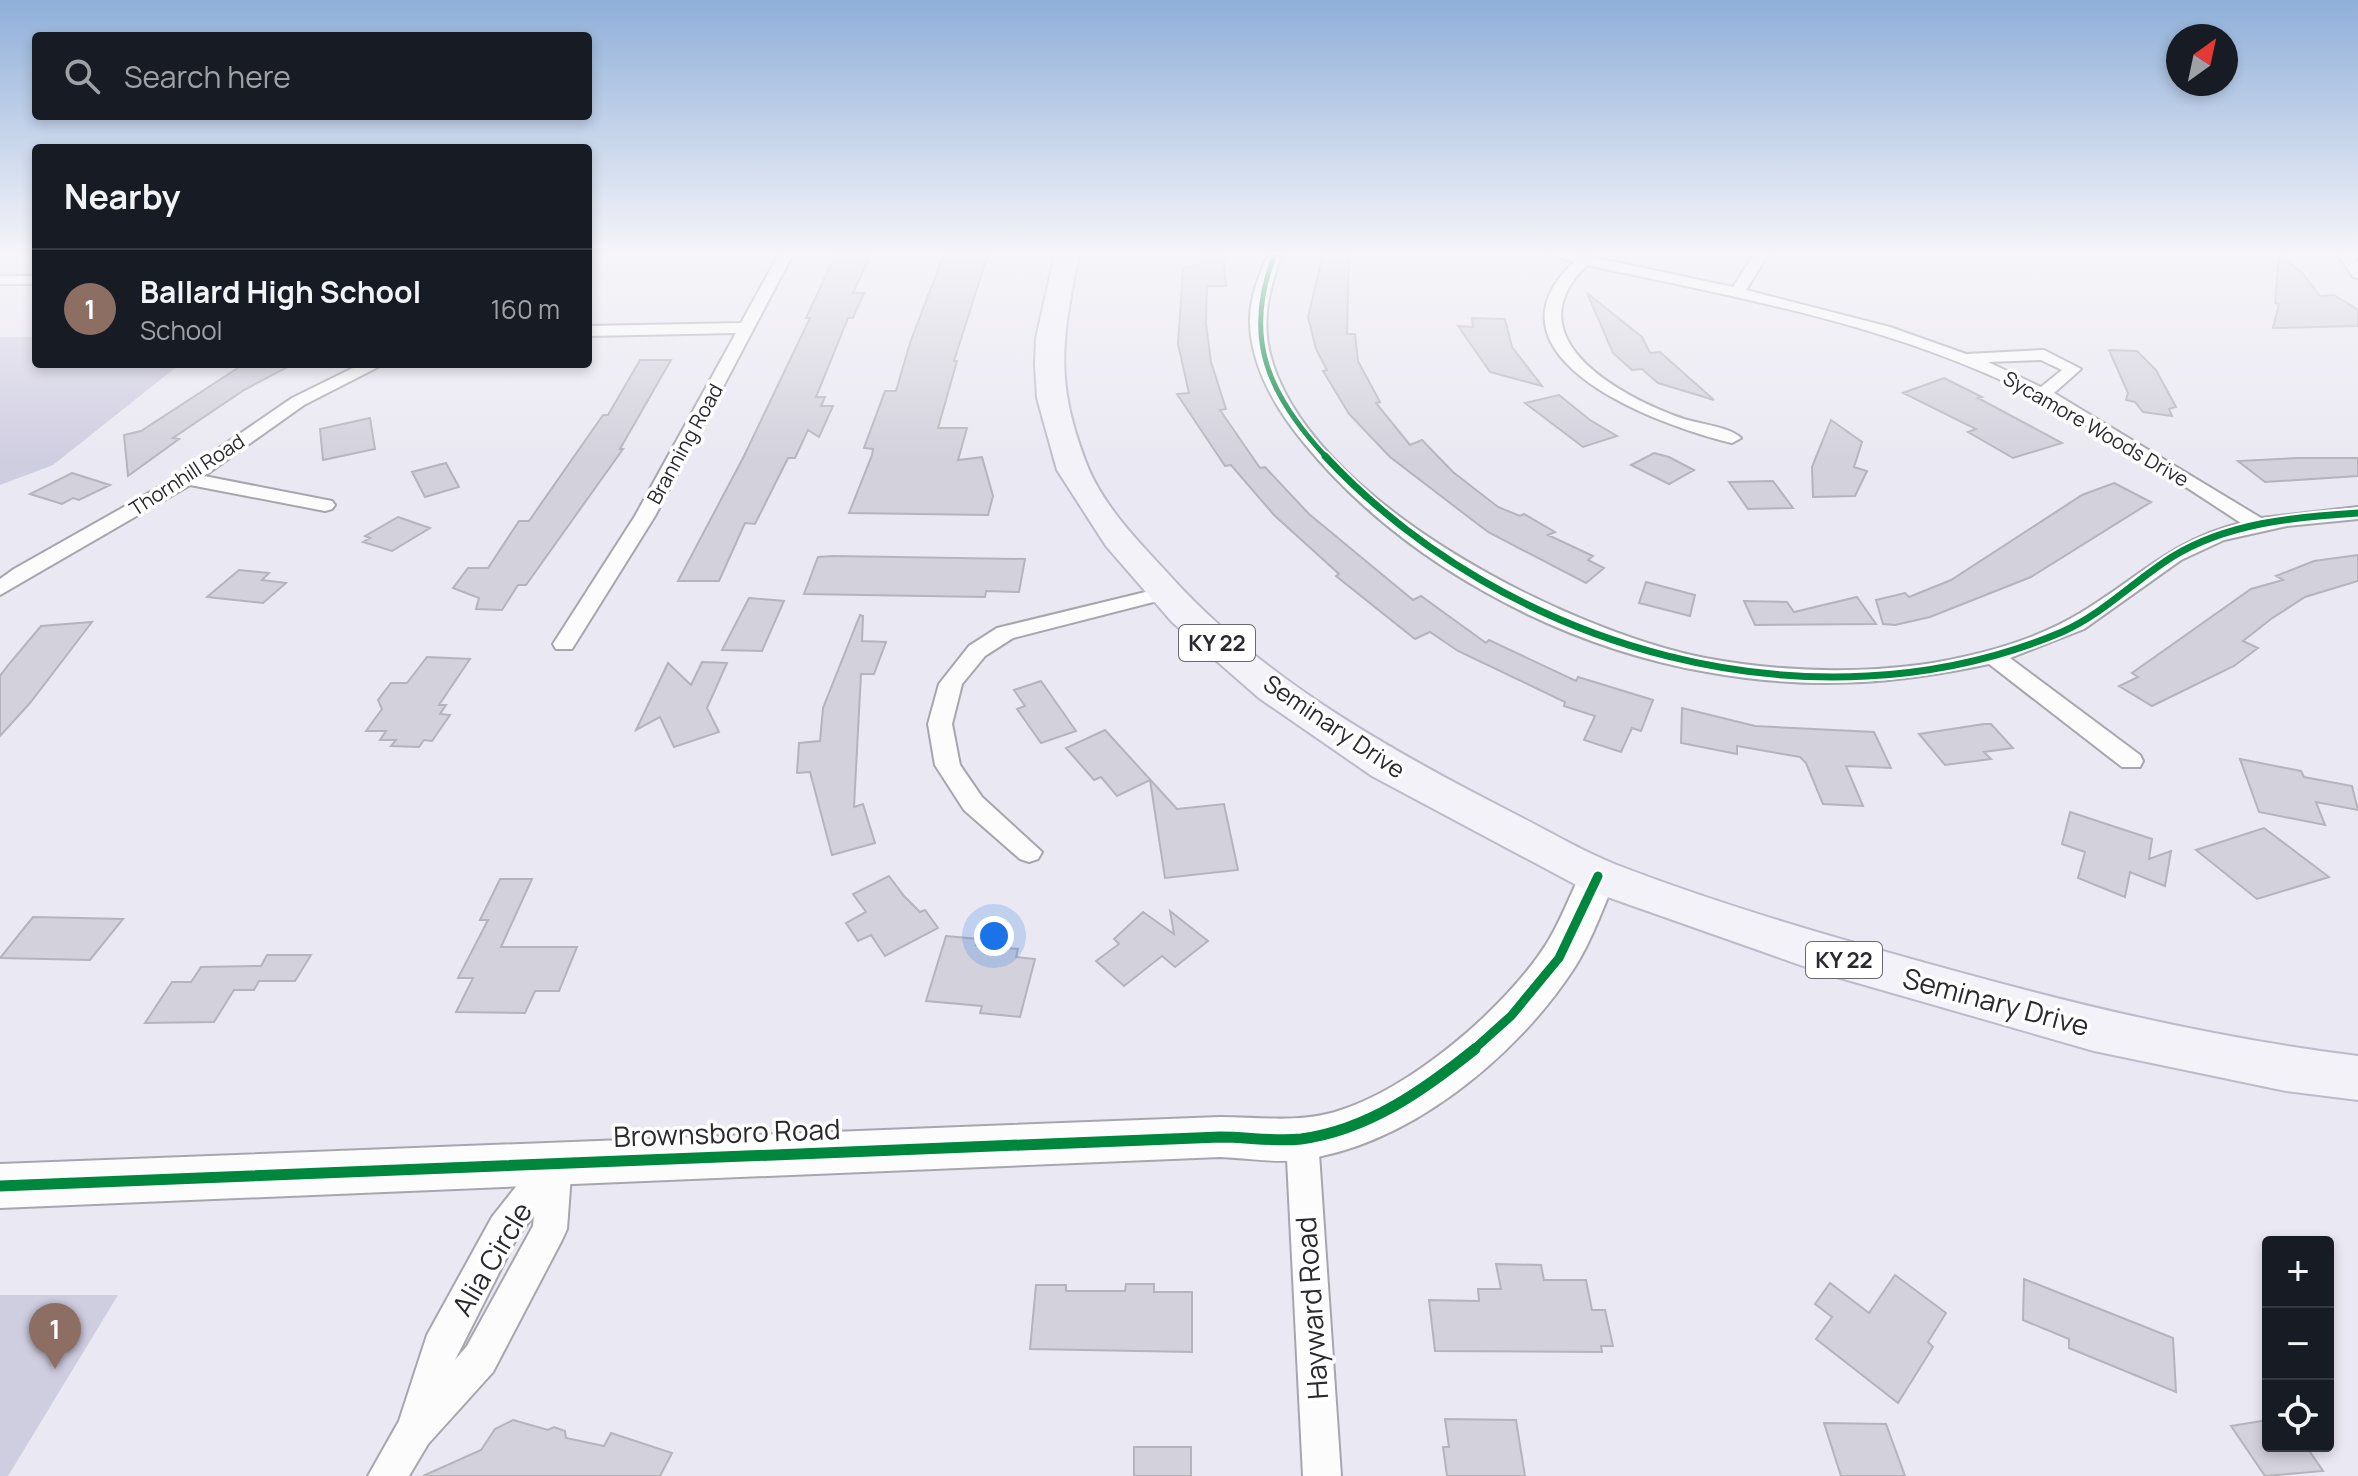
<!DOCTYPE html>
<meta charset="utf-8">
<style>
:root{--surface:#171b24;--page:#20242c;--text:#f1f3f6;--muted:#9ea1a6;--line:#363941;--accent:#6d6c73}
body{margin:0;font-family:Manrope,sans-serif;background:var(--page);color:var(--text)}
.controls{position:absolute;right:24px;bottom:24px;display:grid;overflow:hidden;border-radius:8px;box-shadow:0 4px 12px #0003}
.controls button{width:72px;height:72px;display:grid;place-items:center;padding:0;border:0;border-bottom:2px solid var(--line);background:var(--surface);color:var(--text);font:40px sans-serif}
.compass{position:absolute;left:2166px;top:24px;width:72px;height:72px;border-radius:50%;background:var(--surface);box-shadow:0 4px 12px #0003;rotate:33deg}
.you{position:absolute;left:994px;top:936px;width:28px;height:28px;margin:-20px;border:6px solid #fff;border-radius:50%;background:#1a73e8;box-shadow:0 0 0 12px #1a73e833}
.badge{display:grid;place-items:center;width:52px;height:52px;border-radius:50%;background:var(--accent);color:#fff;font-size:26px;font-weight:700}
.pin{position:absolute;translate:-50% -66px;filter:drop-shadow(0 2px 4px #0008)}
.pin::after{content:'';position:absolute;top:42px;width:28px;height:24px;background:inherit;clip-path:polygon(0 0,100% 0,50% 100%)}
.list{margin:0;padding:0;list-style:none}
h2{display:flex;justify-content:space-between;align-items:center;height:104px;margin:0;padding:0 32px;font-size:34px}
h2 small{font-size:26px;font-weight:400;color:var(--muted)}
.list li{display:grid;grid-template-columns:52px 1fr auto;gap:24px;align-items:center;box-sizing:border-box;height:120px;padding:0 32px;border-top:2px solid var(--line)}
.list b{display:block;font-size:30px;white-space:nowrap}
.list p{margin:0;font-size:26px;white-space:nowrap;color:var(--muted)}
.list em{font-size:26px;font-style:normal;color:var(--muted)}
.icon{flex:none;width:44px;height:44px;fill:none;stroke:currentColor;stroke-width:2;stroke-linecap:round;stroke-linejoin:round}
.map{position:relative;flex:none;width:2358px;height:1476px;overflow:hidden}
.search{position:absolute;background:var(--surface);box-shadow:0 4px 12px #0003;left:32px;top:32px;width:560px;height:88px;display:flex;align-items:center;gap:20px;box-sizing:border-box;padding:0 28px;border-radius:8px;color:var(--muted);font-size:30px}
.panel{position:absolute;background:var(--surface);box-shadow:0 4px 12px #0003;left:32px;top:144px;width:560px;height:224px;border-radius:8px}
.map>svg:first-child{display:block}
.green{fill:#cfcde0}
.building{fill:#d2d1dc;stroke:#b5b4bc;stroke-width:2}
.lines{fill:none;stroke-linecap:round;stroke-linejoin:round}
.street-casing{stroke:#a7a6ad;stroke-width:4}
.secondary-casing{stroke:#a7a6ad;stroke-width:4}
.primary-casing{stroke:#bdbbc9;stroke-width:4}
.street{fill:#fcfcfd;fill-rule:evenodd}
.secondary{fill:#fcfcfd;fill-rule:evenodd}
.primary{fill:#f3f2f9;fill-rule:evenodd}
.cycleway-far3-casing{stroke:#fff;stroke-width:8}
.cycleway-far2-casing{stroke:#fff;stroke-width:11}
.cycleway-far1-casing{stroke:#fff;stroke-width:14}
.cycleway-casing{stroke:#fff;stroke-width:16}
.cycleway-far3{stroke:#00873e;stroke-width:5}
.cycleway-far2{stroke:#00873e;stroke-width:7}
.cycleway-far1{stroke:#00873e;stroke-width:9}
.cycleway{stroke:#00873e;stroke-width:11}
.labels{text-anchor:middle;stroke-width:7;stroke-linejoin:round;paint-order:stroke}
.far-street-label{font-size:20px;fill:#29292f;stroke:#fff}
.shield{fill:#fff;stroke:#69696d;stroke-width:2}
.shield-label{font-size:22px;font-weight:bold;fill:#29292f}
.street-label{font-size:24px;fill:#29292f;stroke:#fff}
.near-street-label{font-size:28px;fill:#29292f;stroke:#fff}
</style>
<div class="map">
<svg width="2358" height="1476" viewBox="0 0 2358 1476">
<rect width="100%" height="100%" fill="#eae8f2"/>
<path class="green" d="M 0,337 L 36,337 L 36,364 L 180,364 L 53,465 L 0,485 Z
M 0,1295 L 118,1295 L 8,1476 L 0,1476 Z"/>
<path class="building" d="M 836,254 L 871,254 L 853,293 L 864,293 L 853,318 L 848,318 L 816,397 L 825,397 L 821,406 L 833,406 L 819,437 L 808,430 L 795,458 L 788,458 L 755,524 L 745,523 L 719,581 L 678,581 L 744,456 L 810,318 L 806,318 Z
M 944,254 L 988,254 L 954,361 L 957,361 L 938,428 L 967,428 L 958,460 L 982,457 L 993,496 L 988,515 L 849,513 L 872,455 L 873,449 L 864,448 L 885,391 L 896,391 L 910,343 Z
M 1202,254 L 1223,254 L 1226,286 L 1207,286 L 1206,324 L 1211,362 L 1226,409 L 1220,410 L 1260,468 L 1265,467 L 1309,514 L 1413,600 L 1421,596 L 1486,643 L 1489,640 L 1576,681 L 1578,677 L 1653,700 L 1641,731 L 1632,728 L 1621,752 L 1584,740 L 1595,716 L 1564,706 L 1565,702 L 1458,651 L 1430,632 L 1415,639 L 1336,576 L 1339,574 L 1274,515 L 1231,465 L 1225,466 L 1177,394 L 1189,393 L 1178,344 L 1183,268 L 1202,264 Z
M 1323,254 L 1349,254 L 1347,334 L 1355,334 L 1358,361 L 1380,402 L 1376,403 L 1410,445 L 1422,440 L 1453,472 L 1498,507 L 1520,516 L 1524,514 L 1555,532 L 1548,535 L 1593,556 L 1588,560 L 1604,568 L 1586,583 L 1488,532 L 1390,457 L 1349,414 L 1323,371 L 1327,370 L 1316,349 L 1308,317 Z
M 2279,254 L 2303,274 L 2320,296 L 2334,295 L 2358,310 L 2358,326 L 2273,328 L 2279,304 L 2275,303 Z
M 1587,293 L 1642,337 L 1650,353 L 1660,352 L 1714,400 L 1658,383 L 1642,369 L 1632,370 L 1613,353 Z
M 1472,318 L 1505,319 L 1512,347 L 1542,386 L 1490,372 L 1458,326 L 1473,327 Z
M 2109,350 L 2137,351 L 2156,370 L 2176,407 L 2169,409 L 2172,416 L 2143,412 L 2135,402 L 2126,400 L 2128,393 Z
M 640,360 L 671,360 L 620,449 L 623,449 L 526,585 L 518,585 L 502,610 L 476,609 L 479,598 L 453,588 L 468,568 L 488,568 L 519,521 L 529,521 L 603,415 L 608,415 Z
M 244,364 L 293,364 L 244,390 L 173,438 L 179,439 L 128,476 L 124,435 L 141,431 Z
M 1944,378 L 1982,397 L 1978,398 L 2062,443 L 2013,458 L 1968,432 L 1976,429 L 1903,393 Z
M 1559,395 L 1590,420 L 1617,436 L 1583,447 L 1525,403 Z
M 370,418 L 375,449 L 323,460 L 320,429 Z
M 1831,420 L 1862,442 L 1854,467 L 1867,471 L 1855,496 L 1813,497 L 1812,467 Z
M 1654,453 L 1669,457 L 1694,470 L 1669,484 L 1631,465 Z
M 2298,458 L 2358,458 L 2358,476 L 2265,482 L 2238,461 Z
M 446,463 L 459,487 L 425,497 L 412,472 Z
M 72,473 L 110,485 L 79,500 L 73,498 L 62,504 L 30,494 Z
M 1773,481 L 1793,508 L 1748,509 L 1729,482 Z
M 2114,483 L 2151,502 L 2031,577 L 1930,617 L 1895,625 L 1883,624 L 1876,600 L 1905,593 L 1909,597 L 1951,580 L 2082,495 Z
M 398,517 L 430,528 L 392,551 L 363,542 L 370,538 L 365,536 Z
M 2358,555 L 2358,581 L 2305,597 L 2271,619 L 2243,641 L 2258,648 L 2234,666 L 2152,706 L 2119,686 L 2138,677 L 2132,673 L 2251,589 L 2283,580 L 2276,576 L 2314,561 Z
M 818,557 L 833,556 L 1025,559 L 1019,592 L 986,591 L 985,597 L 804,594 Z
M 239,570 L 269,573 L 262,580 L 286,583 L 263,603 L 207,597 Z
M 1646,582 L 1695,595 L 1690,616 L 1639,603 Z
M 1857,597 L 1876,624 L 1755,625 L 1744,601 L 1787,602 L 1794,612 Z
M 749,598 L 784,601 L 762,651 L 722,650 Z
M 860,615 L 863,616 L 862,641 L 886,642 L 874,674 L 861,674 L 854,807 L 863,804 L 875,843 L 832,855 L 810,772 L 797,773 L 799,743 L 820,741 L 823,708 Z
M 92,622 L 30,703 L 0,736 L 0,676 L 9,664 L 41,626 Z
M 427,657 L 470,659 L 439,705 L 446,705 L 440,714 L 450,715 L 432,741 L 424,740 L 419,747 L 391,746 L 396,740 L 380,740 L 386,731 L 366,731 L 382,709 L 378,700 L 391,683 L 407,683 Z
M 702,662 L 727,663 L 707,708 L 719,732 L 674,747 L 660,717 L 636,730 L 668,663 L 691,685 Z
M 1041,681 L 1076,731 L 1041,743 L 1017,709 L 1025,706 L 1014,690 Z
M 1682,708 L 1755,726 L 1874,732 L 1891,768 L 1846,766 L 1863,806 L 1823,804 L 1806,763 L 1800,757 L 1737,746 L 1737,754 L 1681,743 Z
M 1984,724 L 1991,724 L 2013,748 L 1984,752 L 1991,759 L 1945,765 L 1919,734 Z
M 1105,730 L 1177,809 L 1224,804 L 1238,870 L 1165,878 L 1150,780 L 1117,796 L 1101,777 L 1094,780 L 1066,748 Z
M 2240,759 L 2301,771 L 2304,777 L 2352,786 L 2358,810 L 2316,802 L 2325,825 L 2259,812 Z
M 2070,812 L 2152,839 L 2149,859 L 2171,851 L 2165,886 L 2130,872 L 2125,897 L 2078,878 L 2085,852 L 2062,844 Z
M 2264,828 L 2329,877 L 2257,899 L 2196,850 Z
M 889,876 L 904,896 L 920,912 L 925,910 L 938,928 L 885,956 L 871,935 L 858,941 L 846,923 L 866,912 L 853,894 Z
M 500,879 L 532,879 L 501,947 L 577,947 L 559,991 L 535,991 L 525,1013 L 456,1012 L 473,978 L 458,978 L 488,920 L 480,920 Z
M 1170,911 L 1208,941 L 1175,967 L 1162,956 L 1124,986 L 1096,961 L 1119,944 L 1114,939 L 1143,912 L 1174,934 Z
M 33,917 L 123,919 L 90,960 L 0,958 Z
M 946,936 L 978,939 L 976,945 L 1018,949 L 1016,957 L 1035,959 L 1020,1017 L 980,1013 L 982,1006 L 926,1001 Z
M 267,955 L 311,955 L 295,981 L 259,981 L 254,990 L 234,990 L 214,1022 L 145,1023 L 172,982 L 191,982 L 201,967 L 261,966 Z
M 1496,1264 L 1541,1265 L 1544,1280 L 1586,1280 L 1592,1310 L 1605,1310 L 1613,1346 L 1601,1346 L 1602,1352 L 1435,1351 L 1429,1300 L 1479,1301 L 1478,1289 L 1501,1289 Z
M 1895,1275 L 1946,1313 L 1928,1342 L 1933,1347 L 1898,1403 L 1816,1339 L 1832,1317 L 1815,1304 L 1830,1283 L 1869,1313 Z
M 2024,1279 L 2173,1338 L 2176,1392 L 2069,1348 L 2069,1339 L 2023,1320 Z
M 1126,1284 L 1154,1284 L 1154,1292 L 1192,1292 L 1192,1352 L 1030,1349 L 1036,1285 L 1066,1285 L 1066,1291 L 1125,1291 Z
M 1445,1419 L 1516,1420 L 1525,1476 L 1447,1476 L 1443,1447 L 1449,1447 Z
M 513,1420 L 548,1430 L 554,1427 L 565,1431 L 566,1438 L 604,1446 L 611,1433 L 672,1453 L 660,1476 L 423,1476 L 481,1450 L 495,1429 Z
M 2268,1420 L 2268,1446 L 2306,1446 L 2323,1471 L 2265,1476 L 2231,1426 Z
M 1824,1423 L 1886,1424 L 1905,1476 L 1841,1476 Z
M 1134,1447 L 1191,1447 L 1191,1476 L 1134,1476 Z"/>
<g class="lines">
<defs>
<path id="street" d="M 779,254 L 793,254 L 655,516 L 572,649 L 556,649 L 553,644 L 635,516 L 736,333 L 588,336 L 588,326 L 741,323 Z
M 1268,254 L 1282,254 C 1270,286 1262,316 1269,350 C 1303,499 1567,631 1705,658 C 1775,671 1848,674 1919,665 C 1973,657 2035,641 2082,612 C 2138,578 2174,539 2241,523 C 2158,469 2076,412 1985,373 C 1858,318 1721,294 1587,265 C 1511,338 1621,397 1684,419 C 1700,424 1730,427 1741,438 L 1732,443 C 1663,427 1472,358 1574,262 L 1550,254 L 1577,254 L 1733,287 L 1754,254 L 1768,254 L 1746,290 L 1890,327 L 1966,354 L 2044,350 L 2081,369 L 2054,393 L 2261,518 L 2358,507 L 2358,519 L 2287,526 L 2224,540 L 2181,560 L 2084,629 L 2010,658 L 2140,755 L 2143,761 L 2140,767 L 2122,767 L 1989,664 C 1891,685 1806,690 1707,672 C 1557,646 1401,562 1304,443 C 1276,409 1252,369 1250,324 C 1249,299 1259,276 1268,254 ZM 2041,360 L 2062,370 L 2041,387 L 1988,362 Z
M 2338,254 L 2352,254 L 2358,263 L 2358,278 L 2353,277 Z
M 0,276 L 36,276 L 36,284 L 0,284 Z
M 361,364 L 384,364 L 304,405 L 204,476 L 332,501 L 335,505 L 332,509 L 325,511 L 190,485 L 0,595 L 0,579 L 14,569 L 177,477 L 292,398 Z
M 1166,587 L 1177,593 L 1173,597 L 1013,638 L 985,656 L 962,684 L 952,724 L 960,765 L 982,797 L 1042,852 L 1038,859 L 1029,862 L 1020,859 L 964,810 L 935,765 L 928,724 L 939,684 L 969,646 L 997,628 Z
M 1302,1124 L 1313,1129 L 1318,1139 L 1341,1476 L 1303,1476 L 1286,1139 L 1291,1129 Z
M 556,1146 L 567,1150 L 572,1161 L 567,1229 L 562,1240 L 493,1372 L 428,1444 L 409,1476 L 368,1476 L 399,1421 L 427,1335 L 492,1217 L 545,1150 ZM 534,1215 L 533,1226 L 467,1346 L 455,1360 L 516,1239 Z"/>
<path id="secondary" d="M 1598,862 L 1611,866 L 1617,876 C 1603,907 1592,941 1573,970 C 1515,1058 1407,1147 1299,1160 C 1273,1163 1246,1158 1220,1157 L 0,1208 L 0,1164 L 1220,1117 C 1259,1117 1297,1123 1335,1112 C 1410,1090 1506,1008 1547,943 C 1562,919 1571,891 1585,866 Z"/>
<path id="primary" d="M 1055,254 L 1079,254 C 1062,341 1054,380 1087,465 C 1104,508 1142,545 1172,578 C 1266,681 1390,750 1513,813 C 1547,830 1581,851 1617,865 C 1726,907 1839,939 1951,970 C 2085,1007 2220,1039 2358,1056 L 2358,1100 L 2286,1091 L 2094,1051 L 1823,973 L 1582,888 L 1372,776 L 1259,698 L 1172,622 L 1106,546 L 1057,470 L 1037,398 L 1035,364 L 1036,338 Z"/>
</defs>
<use href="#street" class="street-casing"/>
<use href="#secondary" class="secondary-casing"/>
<use href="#primary" class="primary-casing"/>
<use href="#street" class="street"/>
<use href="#secondary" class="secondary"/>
<use href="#primary" class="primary"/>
<defs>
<path id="cycleway-far3" d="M 1275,254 C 1242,337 1268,395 1327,458"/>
<path id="cycleway-far2" d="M 1325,456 C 1506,650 1813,737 2062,632 C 2103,614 2134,581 2172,557 C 2227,523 2294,517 2358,513"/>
<path id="cycleway-far1" d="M 1472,1051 L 1511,1016 L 1559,958 L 1598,876"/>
<path id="cycleway" d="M 0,1186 L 1220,1137 C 1247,1137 1274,1142 1301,1139 C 1368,1130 1424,1090 1475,1049"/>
</defs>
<use href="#cycleway-far3" class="cycleway-far3-casing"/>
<use href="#cycleway-far2" class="cycleway-far2-casing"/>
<use href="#cycleway-far1" class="cycleway-far1-casing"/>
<use href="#cycleway" class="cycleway-casing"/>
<use href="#cycleway-far3" class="cycleway-far3"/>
<use href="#cycleway-far2" class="cycleway-far2"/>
<use href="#cycleway-far1" class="cycleway-far1"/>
<use href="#cycleway" class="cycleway"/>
</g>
<linearGradient id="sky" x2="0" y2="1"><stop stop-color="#8fafd9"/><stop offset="0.55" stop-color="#f6f5f9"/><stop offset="1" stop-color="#f6f5f9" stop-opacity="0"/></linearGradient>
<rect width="2358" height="461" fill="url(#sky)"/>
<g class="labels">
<g class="far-street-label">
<text transform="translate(2096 429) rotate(30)" y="7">Sycamore Woods Drive</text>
<text transform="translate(685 444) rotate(-61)" y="7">Branning Road</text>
<text transform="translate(187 475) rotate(-33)" y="7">Thornhill Road</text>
</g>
<g class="shield">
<rect x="1179" y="625" width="76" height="36" rx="6"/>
<rect x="1806" y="942" width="76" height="36" rx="6"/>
</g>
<g class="shield-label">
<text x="1217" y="651">KY 22</text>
<text x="1844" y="968">KY 22</text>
</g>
<g class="street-label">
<text transform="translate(1334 727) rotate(34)" y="8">Seminary Drive</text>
</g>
<g class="near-street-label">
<text transform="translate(1996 1002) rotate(15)" y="10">Seminary Drive</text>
<text transform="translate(727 1133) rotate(-2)" y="10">Brownsboro Road</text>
<text transform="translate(492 1259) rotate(-59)" y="10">Alia Circle</text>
<text transform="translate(1312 1308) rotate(-94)" y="10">Hayward Road</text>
</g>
</g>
</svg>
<div class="controls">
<button>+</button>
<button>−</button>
<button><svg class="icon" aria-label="locate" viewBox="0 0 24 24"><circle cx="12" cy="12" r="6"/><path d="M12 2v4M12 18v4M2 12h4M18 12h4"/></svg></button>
</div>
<svg class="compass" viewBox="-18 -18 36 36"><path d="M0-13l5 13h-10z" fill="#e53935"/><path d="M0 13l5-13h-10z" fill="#9ea1a6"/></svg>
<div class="you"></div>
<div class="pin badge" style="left:55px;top:1369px;background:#8d6e63">1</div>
<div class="search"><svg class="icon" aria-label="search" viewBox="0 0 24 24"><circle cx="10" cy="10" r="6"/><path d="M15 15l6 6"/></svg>Search here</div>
<section class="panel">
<h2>Nearby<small></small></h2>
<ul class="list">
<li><span class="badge" style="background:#8d6e63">1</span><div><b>Ballard High School</b><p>School</p></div><em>160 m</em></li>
</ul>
</section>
</div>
